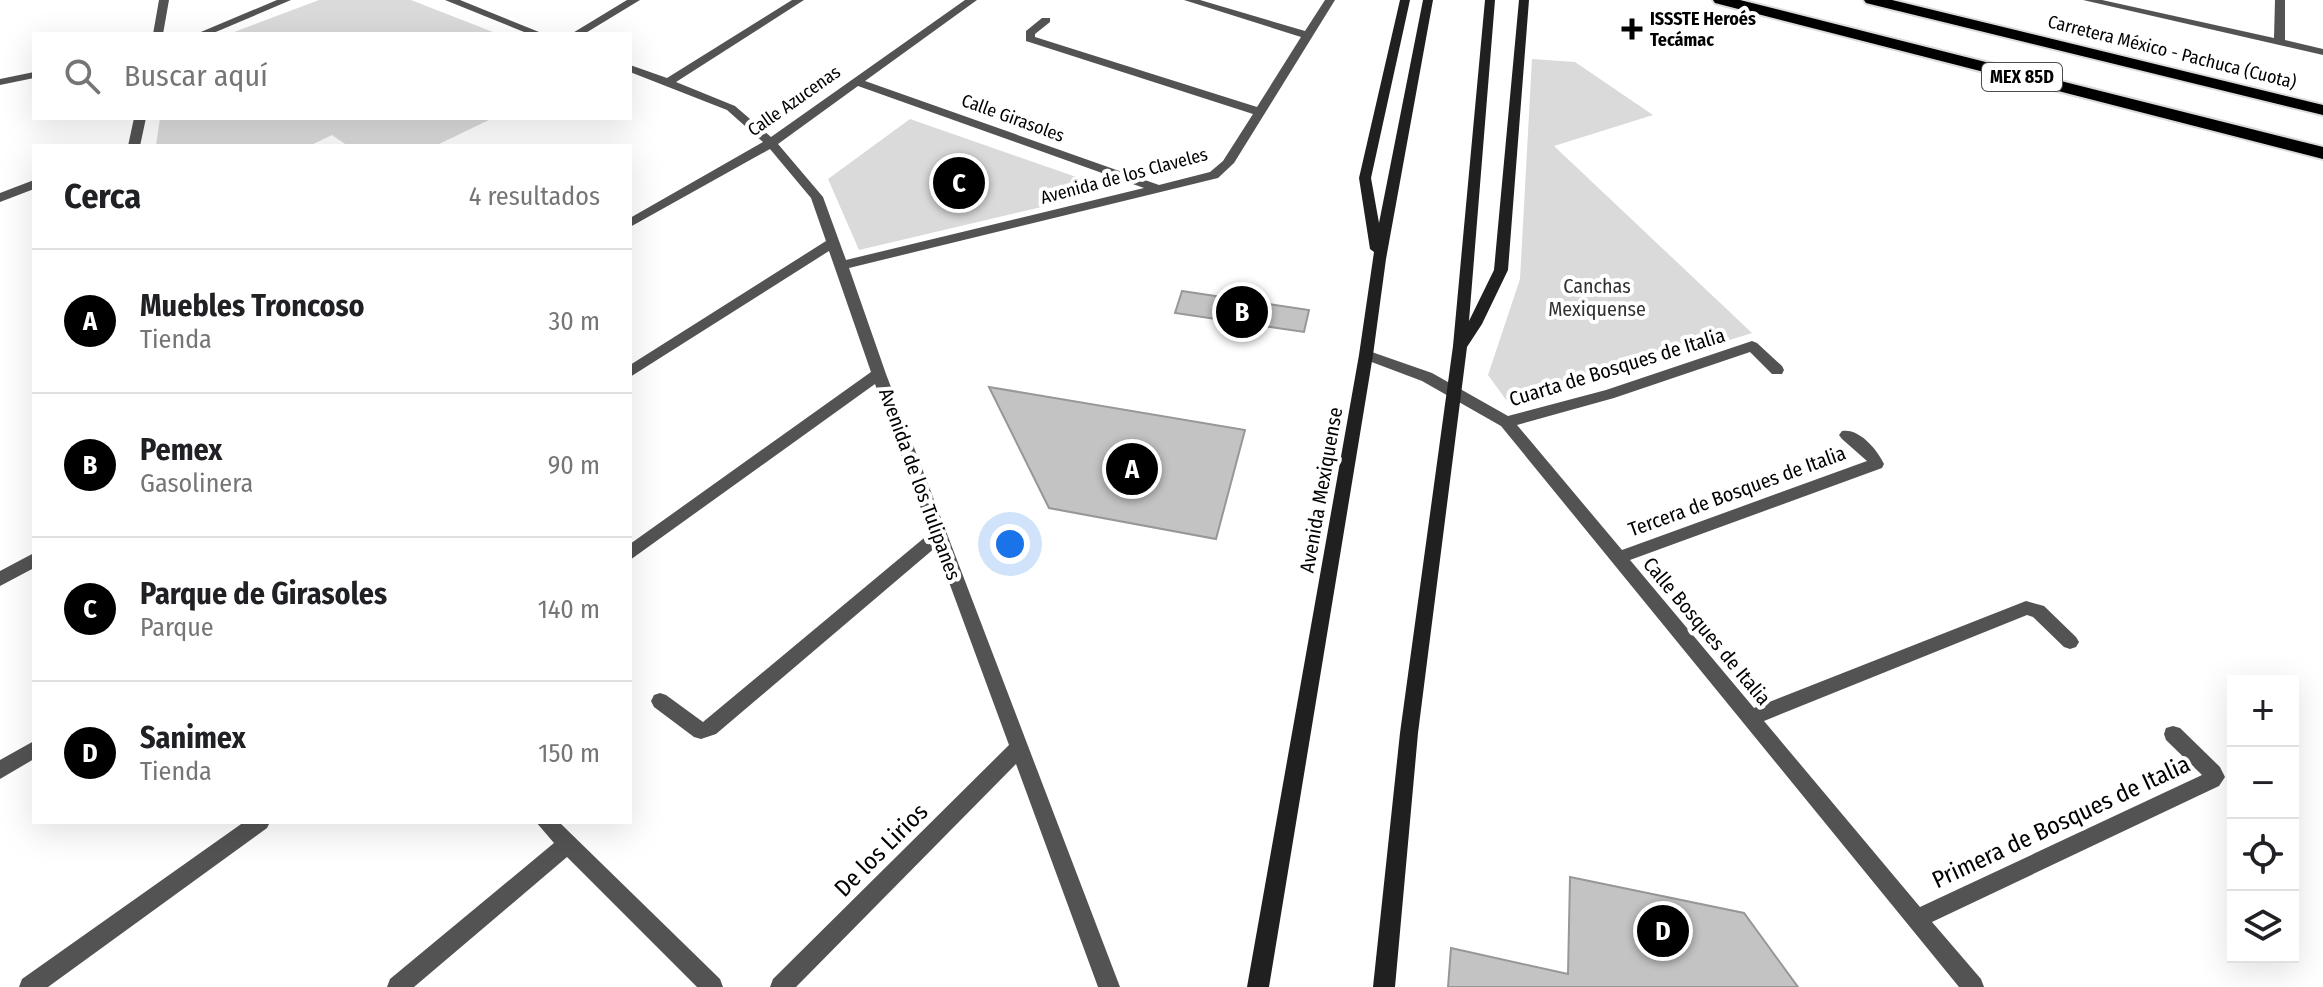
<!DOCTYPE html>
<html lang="es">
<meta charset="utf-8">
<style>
:root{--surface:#fff;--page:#f6f6f6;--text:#202124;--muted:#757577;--line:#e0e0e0;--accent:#000}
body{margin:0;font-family:"Fira Sans Condensed",sans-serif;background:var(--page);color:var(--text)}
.controls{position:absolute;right:24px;bottom:24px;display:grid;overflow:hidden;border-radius:0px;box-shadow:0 8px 32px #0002}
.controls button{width:72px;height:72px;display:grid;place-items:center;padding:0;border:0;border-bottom:2px solid var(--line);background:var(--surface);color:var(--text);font:40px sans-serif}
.you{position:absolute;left:1010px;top:544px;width:28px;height:28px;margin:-20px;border:6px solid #fff;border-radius:50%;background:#1a73e8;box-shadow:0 0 0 12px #1a73e833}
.badge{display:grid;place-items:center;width:52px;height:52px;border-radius:50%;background:var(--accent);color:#fff;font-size:26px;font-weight:700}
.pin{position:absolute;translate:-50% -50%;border:4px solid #fff;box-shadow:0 2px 8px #0006}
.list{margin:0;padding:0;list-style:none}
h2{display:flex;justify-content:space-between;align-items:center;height:104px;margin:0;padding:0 32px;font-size:34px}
h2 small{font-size:26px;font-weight:400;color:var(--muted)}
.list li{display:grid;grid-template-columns:52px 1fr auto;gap:24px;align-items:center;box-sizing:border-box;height:144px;padding:0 32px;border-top:2px solid var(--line)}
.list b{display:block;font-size:30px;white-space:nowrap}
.list p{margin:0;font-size:26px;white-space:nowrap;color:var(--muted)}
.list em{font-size:26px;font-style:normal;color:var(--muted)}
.icon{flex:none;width:44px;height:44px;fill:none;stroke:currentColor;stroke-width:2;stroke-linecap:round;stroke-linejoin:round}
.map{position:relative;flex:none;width:2323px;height:987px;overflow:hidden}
.search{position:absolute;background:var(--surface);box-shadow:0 8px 32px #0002;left:32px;top:32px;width:600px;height:88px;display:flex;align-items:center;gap:20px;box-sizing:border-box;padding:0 28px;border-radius:0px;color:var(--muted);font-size:30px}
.panel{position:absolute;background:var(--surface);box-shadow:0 8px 32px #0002;left:32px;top:144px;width:600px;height:680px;border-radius:0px}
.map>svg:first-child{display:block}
.green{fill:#dadada}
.building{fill:#c3c3c3;stroke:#979797;stroke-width:2}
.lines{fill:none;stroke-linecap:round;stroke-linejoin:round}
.motorway-casing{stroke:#dbdbdb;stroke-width:4}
.minor{fill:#535353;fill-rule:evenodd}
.secondary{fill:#202020;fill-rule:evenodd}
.motorway{fill:#000;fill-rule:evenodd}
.poi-dot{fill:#000;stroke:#fff;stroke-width:3}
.labels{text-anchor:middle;stroke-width:8;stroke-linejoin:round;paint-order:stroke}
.far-poi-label{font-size:18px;font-weight:bold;fill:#000;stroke:#fff;text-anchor:start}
.far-street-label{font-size:18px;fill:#000;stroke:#fff}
.shield{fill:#fff;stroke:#4c4c4c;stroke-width:2}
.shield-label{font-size:18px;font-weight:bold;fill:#000}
.park-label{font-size:20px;fill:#313131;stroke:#fff}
.street-label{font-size:20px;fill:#000;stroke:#fff}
.near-street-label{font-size:24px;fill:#000;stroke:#fff}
</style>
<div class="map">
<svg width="2323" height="987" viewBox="0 0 2323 987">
<rect width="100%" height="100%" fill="#fff"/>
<path class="green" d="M 319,0 L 411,0 L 498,34 L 229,34 Z
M 1532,59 L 1575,62 L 1653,115 L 1554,146 L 1752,333 L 1512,408 L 1488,375 L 1520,279 Z
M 160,118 L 493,118 L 435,146 L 348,146 L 332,135 L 309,146 L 156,146 Z
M 910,119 L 1085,180 L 1091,187 L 1090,193 L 1080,198 L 859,250 L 828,179 Z"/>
<path class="building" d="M 1182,291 L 1309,310 L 1304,332 L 1175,313 Z
M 989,387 L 1245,430 L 1216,539 L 1049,508 Z
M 1570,877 L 1744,913 L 1798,987 L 1448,987 L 1451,948 L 1568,974 Z"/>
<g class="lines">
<defs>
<path id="motorway" d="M 1713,0 L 1740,0 L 2323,147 L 2323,159 L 1715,3 Z
M 1864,0 L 1892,0 L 2323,105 L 2323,115 L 1866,3 Z"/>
</defs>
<use href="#motorway" class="motorway-casing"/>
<path class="minor" d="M 159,0 L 169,0 L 163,34 L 153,34 Z
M 277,0 L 291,0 L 211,34 L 196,34 Z
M 445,0 L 460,0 L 544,34 L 529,34 Z
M 627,0 L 640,0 L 584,34 L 571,34 Z
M 792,0 L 804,0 L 676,82 L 735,106 L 771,137 L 965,0 L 977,0 L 865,81 L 1159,185 L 1210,172 L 1223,161 L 1253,114 L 1026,41 L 1026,31 L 1042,18 L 1050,18 L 1050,22 L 1035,34 L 1035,37 L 1257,107 L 1301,37 L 1184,0 L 1200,0 L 1305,31 L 1325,0 L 1335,0 L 1234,163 L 1218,178 L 849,268 L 886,374 L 1120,987 L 1098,987 L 1016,764 L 796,987 L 770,987 L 773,979 L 1009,745 L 936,547 L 716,734 L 701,739 L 694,737 L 654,707 L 651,701 L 654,695 L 660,693 L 666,695 L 703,722 L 930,533 L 875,384 L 630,560 L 630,544 L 871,372 L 829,251 L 630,377 L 630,365 L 826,241 L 811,198 L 770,149 L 630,227 L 630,218 L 763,142 L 727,110 L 630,72 L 630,65 L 667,78 ZM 858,86 L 1144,188 L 846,260 L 823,197 L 778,144 Z
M 2083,0 L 2102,0 L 2274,38 L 2275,0 L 2285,0 L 2285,40 L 2323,49 L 2323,55 Z
M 34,72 L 34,78 L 0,85 L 0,79 Z
M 134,118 L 146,118 L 140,146 L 128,146 Z
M 34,180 L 34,189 L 0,202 L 0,193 Z
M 1752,341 L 1757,343 L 1782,366 L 1784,370 L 1782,374 L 1772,374 L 1750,352 L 1614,398 L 1517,425 L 1622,550 L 1867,461 L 1842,439 L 1839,435 L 1842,431 C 1859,428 1877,449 1884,464 L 1882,468 L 1630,560 L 1754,708 L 2026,601 L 2044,606 L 2076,637 L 2079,642 L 2076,647 L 2070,649 L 2064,647 L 2033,617 L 2027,615 L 1764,721 L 1920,907 L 2202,775 L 2166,740 L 2164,734 L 2166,728 L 2173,726 L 2180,728 L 2220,767 L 2225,777 L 2219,786 L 1932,922 L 1981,979 L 1984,987 L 1959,987 L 1501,426 L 1422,381 L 1361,358 L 1359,355 L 1366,350 L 1432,373 L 1508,416 L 1606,390 Z
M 34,553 L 34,568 L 0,586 L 0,571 Z
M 34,741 L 34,759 L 0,779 L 0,760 Z
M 244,822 L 270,822 L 267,828 L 48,987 L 19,987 L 22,979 Z
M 536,822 L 559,822 L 720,979 L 723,987 L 697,987 L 567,857 L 414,987 L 387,987 L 390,979 L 554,843 Z"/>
<path class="secondary" d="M 1400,0 L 1410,0 L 1371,178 L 1379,223 L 1423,0 L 1433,0 L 1386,259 L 1373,355 L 1269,987 L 1247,987 L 1359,355 L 1374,252 L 1370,249 L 1359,178 Z
M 1485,0 L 1495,0 L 1469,321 L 1494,270 L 1519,0 L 1529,0 L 1508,270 L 1482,324 L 1467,347 L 1418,733 L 1395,987 L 1373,987 L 1400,733 L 1453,346 Z"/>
<use href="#motorway" class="motorway"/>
</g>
<path class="poi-dot" d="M1628 17h8v8h8v8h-8v8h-8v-8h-8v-8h8z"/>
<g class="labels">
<g class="far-poi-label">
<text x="1650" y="25">ISSSTE Heroés<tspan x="1650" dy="21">Tecámac</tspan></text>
</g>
<g class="far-street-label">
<text transform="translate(2172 52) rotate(14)" y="6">Carretera México - Pachuca (Cuota)</text>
<text transform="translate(794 101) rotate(-35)" y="6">Calle Azucenas</text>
<text transform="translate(1013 118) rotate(20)" y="6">Calle Girasoles</text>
<text transform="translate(1124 176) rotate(-15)" y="6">Avenida de los Claveles</text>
</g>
<rect class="shield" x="1982" y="63" width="80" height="28" rx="6"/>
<g class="shield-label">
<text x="2022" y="83">MEX 85D</text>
</g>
<g class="park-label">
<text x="1597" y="293">Canchas<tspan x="1597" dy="23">Mexiquense</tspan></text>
</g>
<g class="street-label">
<text transform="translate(1617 367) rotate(-17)" y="7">Cuarta de Bosques de Italia</text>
<text transform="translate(920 484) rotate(70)" y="7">Avenida de los Tulipanes</text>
<text transform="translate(1321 490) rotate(-80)" y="7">Avenida Mexiquense</text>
<text transform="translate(1737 491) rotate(-20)" y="7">Tercera de Bosques de Italia</text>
<text transform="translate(1707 631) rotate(50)" y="7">Calle Bosques de Italia</text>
</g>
<g class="near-street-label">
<text transform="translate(2061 822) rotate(-25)" y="8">Primera de Bosques de Italia</text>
<text transform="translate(881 850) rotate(-45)" y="8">De los Lirios</text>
</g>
</g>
</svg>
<div class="controls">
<button>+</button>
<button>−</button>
<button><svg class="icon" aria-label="locate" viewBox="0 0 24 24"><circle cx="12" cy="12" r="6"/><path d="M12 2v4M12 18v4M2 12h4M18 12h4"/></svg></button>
<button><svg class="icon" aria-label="layers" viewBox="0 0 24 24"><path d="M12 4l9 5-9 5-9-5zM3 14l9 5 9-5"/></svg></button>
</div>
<div class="you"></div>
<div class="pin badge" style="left:1132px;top:469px">A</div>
<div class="pin badge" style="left:1242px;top:312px">B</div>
<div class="pin badge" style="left:959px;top:183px">C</div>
<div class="pin badge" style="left:1663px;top:931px">D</div>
<div class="search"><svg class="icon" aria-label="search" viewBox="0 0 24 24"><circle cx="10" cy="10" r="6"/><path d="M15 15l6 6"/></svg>Buscar aquí</div>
<section class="panel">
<h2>Cerca<small>4 resultados</small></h2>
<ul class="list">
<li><span class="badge">A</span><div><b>Muebles Troncoso</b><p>Tienda</p></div><em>30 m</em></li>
<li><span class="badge">B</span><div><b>Pemex</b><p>Gasolinera</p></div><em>90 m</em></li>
<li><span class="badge">C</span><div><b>Parque de Girasoles</b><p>Parque</p></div><em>140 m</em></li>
<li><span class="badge">D</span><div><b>Sanimex</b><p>Tienda</p></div><em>150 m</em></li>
</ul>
</section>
</div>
